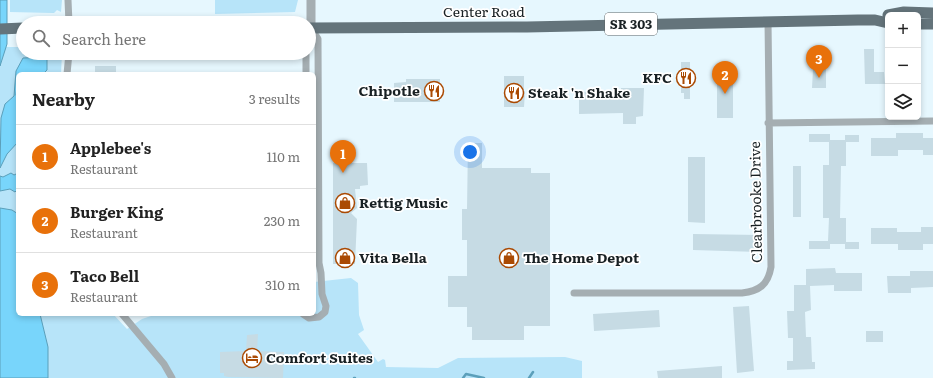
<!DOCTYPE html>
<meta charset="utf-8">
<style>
:root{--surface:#fff;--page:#f2f2f2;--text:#222;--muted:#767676;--line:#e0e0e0;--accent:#2563eb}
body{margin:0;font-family:Literata,serif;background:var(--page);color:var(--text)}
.controls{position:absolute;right:12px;top:12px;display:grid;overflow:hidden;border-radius:6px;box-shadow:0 2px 6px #0003}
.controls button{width:36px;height:36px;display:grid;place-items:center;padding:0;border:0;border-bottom:1px solid var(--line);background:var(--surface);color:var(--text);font:20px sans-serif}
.you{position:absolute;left:470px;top:152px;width:14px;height:14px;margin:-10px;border:3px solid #fff;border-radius:50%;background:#1a73e8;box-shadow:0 0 0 6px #1a73e833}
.badge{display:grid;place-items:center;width:26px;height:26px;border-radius:50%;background:var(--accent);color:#fff;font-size:13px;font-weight:700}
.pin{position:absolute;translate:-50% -33px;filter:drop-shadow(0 1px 2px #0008)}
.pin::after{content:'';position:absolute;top:21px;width:14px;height:12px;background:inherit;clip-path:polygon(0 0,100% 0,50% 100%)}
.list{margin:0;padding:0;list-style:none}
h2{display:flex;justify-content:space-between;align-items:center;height:52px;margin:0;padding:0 16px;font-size:17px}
h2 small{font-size:13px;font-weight:400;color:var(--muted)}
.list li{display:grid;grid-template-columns:26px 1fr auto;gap:12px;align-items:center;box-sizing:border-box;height:64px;padding:0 16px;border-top:1px solid var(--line)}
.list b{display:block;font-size:15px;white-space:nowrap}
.list p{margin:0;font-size:13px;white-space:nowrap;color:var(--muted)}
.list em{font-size:13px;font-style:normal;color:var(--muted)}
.icon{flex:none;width:22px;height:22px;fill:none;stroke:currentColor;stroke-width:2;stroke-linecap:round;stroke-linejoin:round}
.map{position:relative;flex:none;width:933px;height:378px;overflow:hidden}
.search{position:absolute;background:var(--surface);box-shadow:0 2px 6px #0003;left:16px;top:16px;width:300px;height:44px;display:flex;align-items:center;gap:10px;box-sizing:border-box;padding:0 14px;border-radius:22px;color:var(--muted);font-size:15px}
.panel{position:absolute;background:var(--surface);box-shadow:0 2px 6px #0003;left:16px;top:72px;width:300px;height:244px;border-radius:6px}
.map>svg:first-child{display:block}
.green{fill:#b7e4f9}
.water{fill:#78d5fb;stroke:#5b9fba}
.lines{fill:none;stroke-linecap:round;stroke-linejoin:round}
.stream{stroke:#5b9fba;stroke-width:2.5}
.building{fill:#c6dbe4}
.minor{stroke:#a5aeb2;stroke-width:7}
.tertiary{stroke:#a5aeb2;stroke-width:9}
.primary{stroke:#64747b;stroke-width:11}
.labels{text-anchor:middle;stroke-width:3.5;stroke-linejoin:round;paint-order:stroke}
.shield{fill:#fff;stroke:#5d6365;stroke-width:1}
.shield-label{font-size:13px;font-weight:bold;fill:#182023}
.street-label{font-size:14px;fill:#182023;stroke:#fff}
.poi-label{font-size:14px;font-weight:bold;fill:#182023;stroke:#fff;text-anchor:start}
</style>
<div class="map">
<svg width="933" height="378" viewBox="0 0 933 378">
<rect width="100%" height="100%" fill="#e6f7fe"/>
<path class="green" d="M 10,0 L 62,0 L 61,12 L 57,10 L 54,13 L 10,12 Z
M 215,0 L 298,0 L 295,12 L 215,14 Z
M 0,47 L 23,47 L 23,53 L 62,53 L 61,74 L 18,74 L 18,314 L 113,314 L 127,329 L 142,319 L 154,315 L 314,314 L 314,282 L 351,278 L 358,283 L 359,315 L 364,330 L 358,334 L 378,362 L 383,359 L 385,360 L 386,367 L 438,368 L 458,358 L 565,357 L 582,361 L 582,378 L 0,378 Z"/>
<path class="water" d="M 0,0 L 7,0 L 7,44 L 0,66 Z
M 47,57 L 47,70 L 43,74 L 18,74 L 16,95 L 18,98 L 18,142 L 7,154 L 0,168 L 1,118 L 5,104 L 14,96 L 16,71 L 23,58 Z
M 11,173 L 14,175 L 18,173 L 18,189 L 15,192 L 10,189 L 0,191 L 0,176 L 3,177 Z
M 0,208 L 12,210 L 18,214 L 18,314 L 40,314 L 48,347 L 48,378 L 0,378 Z"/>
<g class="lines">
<path class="stream" d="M 354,378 L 355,378
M 463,378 L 466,374 L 484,378
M 529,378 L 533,372"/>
</g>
<path class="building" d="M 864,49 L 874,49 L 874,72 L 884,72 L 885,84 L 865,84 Z
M 681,62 L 690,62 L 690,99 L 684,99 L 684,93 L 681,93 Z
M 95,66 L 116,66 L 116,74 L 95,74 Z
M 813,69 L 826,69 L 826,88 L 812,88 Z
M 717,70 L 733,70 L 733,118 L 717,118 Z
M 504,76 L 524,76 L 524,91 L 525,91 L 524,107 L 504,107 Z
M 406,79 L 440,79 L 440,102 L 394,102 L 394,83 L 406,82 Z
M 621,88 L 644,88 L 643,116 L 636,117 L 636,124 L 623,124 L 623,113 L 579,114 L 579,92 L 621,91 Z
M 896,133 L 923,133 L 923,138 L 933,138 L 933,155 L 923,155 L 923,150 L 898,150 L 898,156 L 871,156 L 871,138 L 896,138 Z
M 809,134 L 830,134 L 830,140 L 845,140 L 845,135 L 859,135 L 859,142 L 846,142 L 846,166 L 841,166 L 840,218 L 846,218 L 846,242 L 859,242 L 859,249 L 845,249 L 845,244 L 830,244 L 830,249 L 809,249 L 809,241 L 828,241 L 829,218 L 823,218 L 823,165 L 829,165 L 829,142 L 809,142 Z
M 468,143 L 482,143 L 482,168 L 531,168 L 531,173 L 550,173 L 550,326 L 524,326 L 524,340 L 472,340 L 472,327 L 467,327 L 467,307 L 448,307 L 448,276 L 467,276 L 467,240 L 462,240 L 462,209 L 467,209 Z
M 688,157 L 705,157 L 705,223 L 688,222 Z
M 333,163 L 367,163 L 368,185 L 360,186 L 360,189 L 355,189 L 357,208 L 351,213 L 357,219 L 355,264 L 333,264 Z
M 793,166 L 801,166 L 801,217 L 793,217 Z
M 921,227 L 933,227 L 933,244 L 923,244 L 923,250 L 898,250 L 898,244 L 871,244 L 871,228 L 897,228 L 897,232 L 921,232 Z
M 693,234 L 760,235 L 759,252 L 693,250 Z
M 835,268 L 836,273 L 862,273 L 862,291 L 834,291 L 834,285 L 810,286 L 811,310 L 805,312 L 806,337 L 811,337 L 812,362 L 815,362 L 815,369 L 787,370 L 787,361 L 793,361 L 793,338 L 788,338 L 787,311 L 794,311 L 794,285 L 806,285 L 806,269 Z
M 910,271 L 933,271 L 933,287 L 911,288 L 911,293 L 888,293 L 887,276 L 910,276 Z
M 749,306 L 754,371 L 737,373 L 733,307 Z
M 659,310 L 660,327 L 594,331 L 593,314 Z
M 866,331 L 883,331 L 883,342 L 866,342 Z
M 258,334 L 257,351 L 284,352 L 283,378 L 228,377 L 224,376 L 224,373 L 220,373 L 220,352 L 246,351 L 247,335 Z
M 722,366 L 722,378 L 658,378 L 657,371 Z"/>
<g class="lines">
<path class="minor" d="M 68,0 L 69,23
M 67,74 L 69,53
M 306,74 L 306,53
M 768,123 L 933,121
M 574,293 L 742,293 C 759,291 768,285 771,267 L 768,21
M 122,314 L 164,364 L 172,378
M 303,314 L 309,318 L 319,317 L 325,312 L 326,306 L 322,294 L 321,273 L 319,263 L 318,39 L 311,28"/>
<path class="tertiary" d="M 311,0 L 311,28"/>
<path class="primary" d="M 888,15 L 904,12 L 933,13
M 918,24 L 933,24
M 309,28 L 527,27 L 858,20 L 875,20 L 888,23
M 0,29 L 23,28"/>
</g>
<defs>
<symbol id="restaurant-ring" viewBox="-11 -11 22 22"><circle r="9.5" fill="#fff" stroke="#aa4a03" stroke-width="1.5"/><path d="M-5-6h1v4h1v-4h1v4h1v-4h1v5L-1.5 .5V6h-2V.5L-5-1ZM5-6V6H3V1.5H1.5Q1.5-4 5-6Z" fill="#aa4a03"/></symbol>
<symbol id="shop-ring" viewBox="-11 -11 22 22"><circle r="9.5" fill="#fff" stroke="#aa4a03" stroke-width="1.5"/><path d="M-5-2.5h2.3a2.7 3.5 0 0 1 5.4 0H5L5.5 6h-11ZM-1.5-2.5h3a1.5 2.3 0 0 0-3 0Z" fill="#aa4a03"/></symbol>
<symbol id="hotel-ring" viewBox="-11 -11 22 22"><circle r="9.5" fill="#fff" stroke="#aa4a03" stroke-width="1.5"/><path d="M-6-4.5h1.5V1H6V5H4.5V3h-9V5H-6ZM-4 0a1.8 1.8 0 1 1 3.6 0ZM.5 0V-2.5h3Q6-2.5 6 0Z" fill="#aa4a03"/></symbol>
</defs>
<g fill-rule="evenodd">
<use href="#restaurant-ring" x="675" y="67" width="22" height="22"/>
<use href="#restaurant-ring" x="423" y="80" width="22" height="22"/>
<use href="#restaurant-ring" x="503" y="82" width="22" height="22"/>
<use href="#shop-ring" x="334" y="192" width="22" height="22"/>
<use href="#shop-ring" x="334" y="247" width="22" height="22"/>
<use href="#shop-ring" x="498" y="247" width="22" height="22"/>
<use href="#hotel-ring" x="241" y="347" width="22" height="22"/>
</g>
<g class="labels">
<rect class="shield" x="605" y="13" width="52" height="22" rx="3"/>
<g class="shield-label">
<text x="631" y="29">SR 303</text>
</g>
<g class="street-label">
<text x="484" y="17">Center Road</text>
<text transform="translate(756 202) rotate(-91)" y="5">Clearbrooke Drive</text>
</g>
<g class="poi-label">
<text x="672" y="83" text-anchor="end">KFC</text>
<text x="420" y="96" text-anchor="end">Chipotle</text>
<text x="528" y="98">Steak 'n Shake</text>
<text x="359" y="208">Rettig Music</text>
<text x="359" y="263">Vita Bella</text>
<text x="523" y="263">The Home Depot</text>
<text x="266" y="363">Comfort Suites</text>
</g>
</g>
</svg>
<div class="controls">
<button>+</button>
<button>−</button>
<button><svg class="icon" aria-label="layers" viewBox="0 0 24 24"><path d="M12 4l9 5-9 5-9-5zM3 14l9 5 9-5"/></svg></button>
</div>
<div class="you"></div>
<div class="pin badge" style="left:343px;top:173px;background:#e8710a">1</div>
<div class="pin badge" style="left:725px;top:94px;background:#e8710a">2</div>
<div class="pin badge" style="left:819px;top:78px;background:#e8710a">3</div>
<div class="search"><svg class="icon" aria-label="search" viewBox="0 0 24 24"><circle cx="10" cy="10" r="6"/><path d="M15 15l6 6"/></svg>Search here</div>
<section class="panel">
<h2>Nearby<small>3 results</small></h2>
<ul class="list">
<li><span class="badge" style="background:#e8710a">1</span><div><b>Applebee's</b><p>Restaurant</p></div><em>110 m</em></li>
<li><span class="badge" style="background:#e8710a">2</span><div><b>Burger King</b><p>Restaurant</p></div><em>230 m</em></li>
<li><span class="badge" style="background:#e8710a">3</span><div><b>Taco Bell</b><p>Restaurant</p></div><em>310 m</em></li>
</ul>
</section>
</div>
